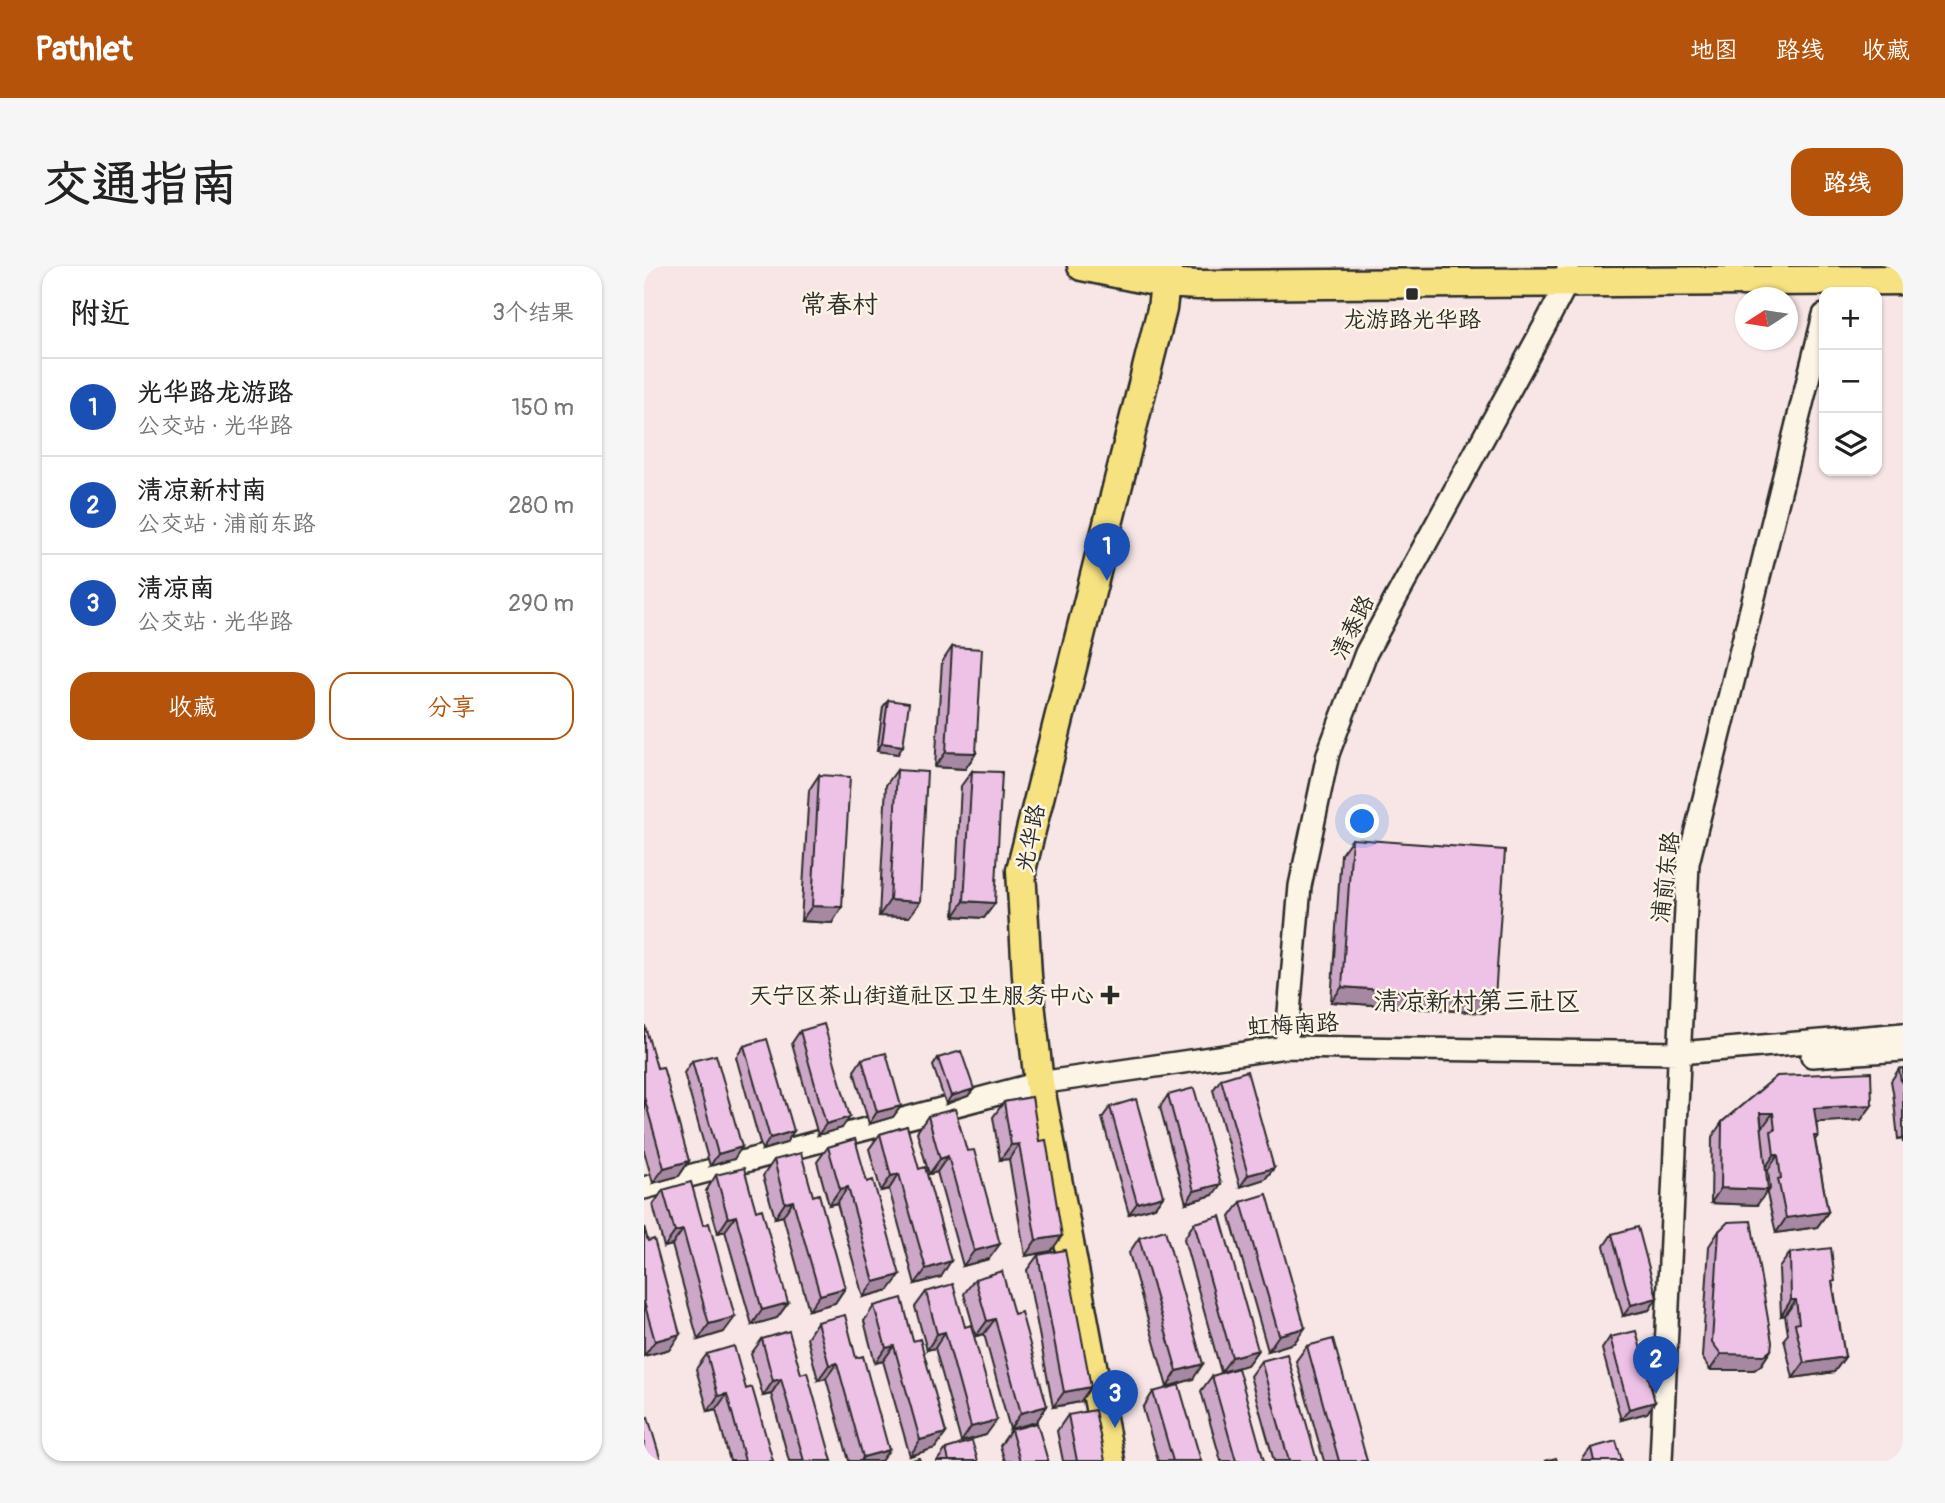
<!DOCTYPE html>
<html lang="zh">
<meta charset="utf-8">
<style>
:root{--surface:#fff;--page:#f6f6f6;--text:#222;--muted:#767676;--line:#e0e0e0;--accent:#b45309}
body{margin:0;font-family:Pangolin,"LXGW WenKai TC",sans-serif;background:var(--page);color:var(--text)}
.controls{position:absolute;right:21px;top:21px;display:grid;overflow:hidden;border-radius:14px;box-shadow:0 2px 5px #0004}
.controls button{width:63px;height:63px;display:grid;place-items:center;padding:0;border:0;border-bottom:2px solid var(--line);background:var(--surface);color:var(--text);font:35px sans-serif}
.compass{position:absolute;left:1091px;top:21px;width:63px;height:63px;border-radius:50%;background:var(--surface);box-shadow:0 2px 5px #0004;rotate:258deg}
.you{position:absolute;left:719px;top:556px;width:24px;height:24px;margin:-18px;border:5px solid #fff;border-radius:50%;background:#1a73e8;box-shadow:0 0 0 10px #1a73e833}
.badge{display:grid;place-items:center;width:46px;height:46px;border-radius:50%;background:var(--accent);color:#fff;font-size:23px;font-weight:700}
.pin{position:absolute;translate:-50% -58px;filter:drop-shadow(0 2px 4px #0008)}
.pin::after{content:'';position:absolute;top:37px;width:24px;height:21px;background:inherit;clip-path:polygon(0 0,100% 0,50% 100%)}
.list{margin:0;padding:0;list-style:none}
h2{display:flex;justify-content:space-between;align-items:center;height:91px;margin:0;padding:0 28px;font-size:30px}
h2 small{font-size:23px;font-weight:400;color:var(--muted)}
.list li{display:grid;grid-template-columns:46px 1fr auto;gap:21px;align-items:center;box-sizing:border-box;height:98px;padding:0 28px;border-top:2px solid var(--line)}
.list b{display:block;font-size:26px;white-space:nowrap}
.list p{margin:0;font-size:23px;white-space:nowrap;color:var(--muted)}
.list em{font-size:23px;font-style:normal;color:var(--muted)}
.actions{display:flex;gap:14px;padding:21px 28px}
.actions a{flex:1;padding:16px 0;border:2px solid var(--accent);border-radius:21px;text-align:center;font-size:24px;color:var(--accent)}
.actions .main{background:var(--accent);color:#fff}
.icon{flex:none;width:38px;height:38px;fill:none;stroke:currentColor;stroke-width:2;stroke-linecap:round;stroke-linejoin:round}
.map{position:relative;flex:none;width:1259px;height:1195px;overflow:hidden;border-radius:21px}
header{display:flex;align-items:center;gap:42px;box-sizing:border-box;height:98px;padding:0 35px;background:var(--accent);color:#fff}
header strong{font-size:33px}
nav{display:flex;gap:38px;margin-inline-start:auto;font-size:24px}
.intro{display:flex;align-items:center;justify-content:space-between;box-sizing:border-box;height:168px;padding:0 42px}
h1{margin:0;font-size:49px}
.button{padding:18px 32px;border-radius:21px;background:var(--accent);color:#fff;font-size:24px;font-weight:700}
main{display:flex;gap:42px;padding:0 42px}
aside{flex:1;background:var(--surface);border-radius:21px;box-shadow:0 2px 5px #0004}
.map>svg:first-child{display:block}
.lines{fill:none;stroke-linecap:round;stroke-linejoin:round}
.minor-casing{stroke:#2b2b2b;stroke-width:26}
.major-casing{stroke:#2b2b2b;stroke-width:33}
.minor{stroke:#fcf5e5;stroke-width:21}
.major{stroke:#f7e281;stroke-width:28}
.wall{fill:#cda7c7;stroke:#2b2b2b;stroke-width:2}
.shaded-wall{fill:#a788a2;stroke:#2b2b2b;stroke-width:2}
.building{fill:#eec2e7;stroke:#2b2b2b;stroke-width:2}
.poi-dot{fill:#2b2b2b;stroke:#fcf5e5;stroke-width:2.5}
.labels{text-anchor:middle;stroke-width:5;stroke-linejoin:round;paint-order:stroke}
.poi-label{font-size:23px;fill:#2b2b2b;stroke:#fcf5e5}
.street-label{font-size:23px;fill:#2b2b2b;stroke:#fcf5e5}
.quarter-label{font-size:26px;fill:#2b2b2b;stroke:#fcf5e5}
</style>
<header>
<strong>Pathlet</strong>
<nav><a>地图</a><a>路线</a><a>收藏</a></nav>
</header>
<div class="intro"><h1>交通指南</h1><a class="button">路线</a></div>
<main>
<aside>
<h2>附近<small>3个结果</small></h2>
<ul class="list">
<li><span class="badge" style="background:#1a4fb4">1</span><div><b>光华路龙游路</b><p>公交站 · 光华路</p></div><em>150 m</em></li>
<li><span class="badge" style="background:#1a4fb4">2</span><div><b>清凉新村南</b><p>公交站 · 浦前东路</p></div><em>280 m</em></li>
<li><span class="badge" style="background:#1a4fb4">3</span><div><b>清凉南</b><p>公交站 · 光华路</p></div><em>290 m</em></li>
</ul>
<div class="actions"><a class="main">收藏</a><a>分享</a></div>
</aside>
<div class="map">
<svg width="1259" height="1195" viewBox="0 0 1259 1195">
<rect width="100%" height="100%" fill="#f8e6e6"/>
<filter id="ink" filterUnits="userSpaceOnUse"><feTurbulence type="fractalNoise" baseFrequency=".0143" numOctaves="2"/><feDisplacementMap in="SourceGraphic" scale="14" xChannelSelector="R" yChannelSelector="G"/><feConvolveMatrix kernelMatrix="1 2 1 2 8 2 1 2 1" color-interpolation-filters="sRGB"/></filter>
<g filter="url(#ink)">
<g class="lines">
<defs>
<path id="minor" d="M 642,781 L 656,620 L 684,488 L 722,387 L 901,59 L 924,15 L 924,0
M 1168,790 L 1259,784
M 0,922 L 395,817 L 642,781 L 1035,787 L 1259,768
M 1017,1195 L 1044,597 L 1180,49"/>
<path id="major" d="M 438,0 L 521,17 L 554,19 L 1259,14
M 466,1195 L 395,817 L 383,710 L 377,604 L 518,43 L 523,0"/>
</defs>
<use href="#minor" class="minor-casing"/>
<use href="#major" class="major-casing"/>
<use href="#minor" class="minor"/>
<use href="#major" class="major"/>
</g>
<path class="wall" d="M 308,381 L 332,487 L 321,503 L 291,501 L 298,396 Z
M 244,434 L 254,488 L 233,485 L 239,441 Z
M 253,504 L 276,636 L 265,651 L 235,650 L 242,519 Z
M 328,505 L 351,637 L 340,652 L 310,650 L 317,520 Z
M 175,509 L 188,657 L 157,655 L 165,524 Z
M 708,573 L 851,732 L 840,747 L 687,736 L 697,588 Z
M 0,760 L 13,802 L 45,895 L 35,910 L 9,917 L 0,885 Z
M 156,765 L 198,862 L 174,869 L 148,777 Z
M 100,780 L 142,877 L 118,884 L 92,791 Z
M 294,792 L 324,830 L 302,838 L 289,800 Z
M 218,793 L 257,840 L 249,851 L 225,858 L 210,805 Z
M 48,795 L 90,893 L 66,900 L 40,807 Z
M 1259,802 L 1259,877 L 1258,872 L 1254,873 L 1249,826 L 1247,815 L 1255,803 Z
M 1133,810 L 1228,839 L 1217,854 L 1172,856 L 1174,870 L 1171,874 L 1184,946 L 1173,961 L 1132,967 L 1123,928 L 1126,923 L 1124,904 L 1122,904 L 1113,939 L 1067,937 L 1068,871 L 1078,856 Z
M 577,813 L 630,902 L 621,913 L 596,921 L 569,824 Z
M 524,829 L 569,929 L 542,937 L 516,841 Z
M 388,831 L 407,985 L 381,990 L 365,893 L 356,894 L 349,851 L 360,836 Z
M 466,841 L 519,930 L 511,941 L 485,948 L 458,852 Z
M 284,850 L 323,885 L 345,993 L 319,1000 L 293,906 L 285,908 L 273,866 Z
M 263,860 L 297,1011 L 271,1018 L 245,923 L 237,925 L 225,883 L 236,868 Z
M 211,873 L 245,1024 L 219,1031 L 193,937 L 185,939 L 173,896 L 184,881 Z
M 130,894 L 169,930 L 201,1022 L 191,1037 L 165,1044 L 139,950 L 131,952 L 119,910 Z
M 72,909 L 112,945 L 144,1037 L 133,1052 L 108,1059 L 81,965 L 74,967 L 62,925 Z
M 19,924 L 59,959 L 80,1066 L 54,1074 L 28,979 L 20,981 L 9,939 Z
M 597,936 L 661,1062 L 650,1077 L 624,1085 L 586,951 Z
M 550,957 L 614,1084 L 603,1099 L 577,1106 L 540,973 Z
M 0,961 L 26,1083 L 0,1090 Z
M 1075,965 L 1127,1084 L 1117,1099 L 1110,1104 L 1066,1104 L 1058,1091 L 1065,980 Z
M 968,968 L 1013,1032 L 1005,1044 L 979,1050 L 960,980 Z
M 495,972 L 549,1113 L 523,1121 L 485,987 Z
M 1146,987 L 1189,1019 L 1201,1091 L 1190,1106 L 1149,1112 L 1140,1073 L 1144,1068 L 1141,1049 L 1137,1050 L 1135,1002 Z
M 394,989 L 436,1136 L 409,1141 L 383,1004 Z
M 331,1013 L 370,1048 L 403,1140 L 392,1156 L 366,1163 L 340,1068 L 332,1070 L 320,1028 Z
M 282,1026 L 321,1061 L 342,1169 L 317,1176 L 291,1082 L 283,1084 L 271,1041 Z
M 230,1040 L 269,1075 L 302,1167 L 291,1182 L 266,1190 L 239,1095 L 231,1097 L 220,1055 Z
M 173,1056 L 212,1092 L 245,1184 L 237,1195 L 205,1195 L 182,1112 L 174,1114 L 163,1072 Z
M 966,1071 L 1011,1136 L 1003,1147 L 977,1154 L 958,1083 Z
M 118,1073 L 188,1195 L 145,1195 L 127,1128 L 119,1130 L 107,1088 Z
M 663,1080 L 723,1195 L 680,1195 L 652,1095 Z
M 63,1088 L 129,1195 L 86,1195 L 72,1143 L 64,1145 L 52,1103 Z
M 617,1095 L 673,1195 L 630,1195 L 606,1110 Z
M 568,1110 L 620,1195 L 577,1195 L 557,1125 Z
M 509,1126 L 557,1195 L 514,1195 L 499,1142 Z
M 424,1149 L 461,1195 L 419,1195 L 413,1165 Z
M 367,1164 L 404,1195 L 361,1195 L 356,1180 Z
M 947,1182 L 978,1195 L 939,1195 L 938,1194 Z
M 302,1183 L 334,1195 L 293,1195 Z"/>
<path class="shaded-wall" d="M 238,477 L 259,480 L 254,488 L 233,485 Z
M 302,486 L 332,487 L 321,503 L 291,501 Z
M 246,634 L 276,636 L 265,651 L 235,650 Z
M 320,635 L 351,637 L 340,652 L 310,650 Z
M 168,640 L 198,641 L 188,657 L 157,655 Z
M 698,721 L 851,732 L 840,747 L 687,736 Z
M 330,823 L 324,830 L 302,838 L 307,830 Z
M 1228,839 L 1217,854 L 1159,857 L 1170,842 Z
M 257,840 L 249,851 L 225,858 L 233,846 Z
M 1116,847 L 1129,847 L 1118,862 Z
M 206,851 L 198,862 L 174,869 L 182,858 Z
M 150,865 L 142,877 L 118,884 L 126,872 Z
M 375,878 L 365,893 L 356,894 L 367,879 Z
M 98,881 L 90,893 L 66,900 L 74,888 Z
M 1130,889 L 1134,889 L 1124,904 L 1119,905 Z
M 304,890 L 293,906 L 285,908 L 296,893 Z
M 45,895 L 35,910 L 9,917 L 20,902 Z
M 630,902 L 621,913 L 596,921 L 604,909 Z
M 255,908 L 245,923 L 237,925 L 247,910 Z
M 577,918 L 569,929 L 542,937 L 550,925 Z
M 204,921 L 193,937 L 185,939 L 196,923 Z
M 1077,922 L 1124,924 L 1113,939 L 1067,937 Z
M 519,930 L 511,941 L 485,948 L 493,937 Z
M 149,935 L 139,950 L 131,952 L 141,937 Z
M 1184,946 L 1173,961 L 1132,967 L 1142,952 Z
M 92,950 L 81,965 L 74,967 L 84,952 Z
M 39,964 L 28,979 L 20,981 L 31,966 Z
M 418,970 L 407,985 L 381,990 L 392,974 Z
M 356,978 L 345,993 L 319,1000 L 330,985 Z
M 307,995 L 297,1011 L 271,1018 L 282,1003 Z
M 256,1009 L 245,1024 L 219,1031 L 230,1016 Z
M 201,1022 L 191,1037 L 165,1044 L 176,1029 Z
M 1013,1032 L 1005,1044 L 979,1050 L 987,1039 Z
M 1147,1034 L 1152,1034 L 1141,1049 L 1137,1050 Z
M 144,1037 L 133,1052 L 108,1059 L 118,1044 Z
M 91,1051 L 80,1066 L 54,1074 L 65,1058 Z
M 351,1053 L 340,1068 L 332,1070 L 343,1055 Z
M 661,1062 L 650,1077 L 624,1085 L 635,1069 Z
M 301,1066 L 291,1082 L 283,1084 L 293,1068 Z
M 36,1068 L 26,1083 L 0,1090 L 11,1075 Z
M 250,1080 L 239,1095 L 231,1097 L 242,1082 Z
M 614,1084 L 603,1099 L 577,1106 L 588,1091 Z
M 1127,1084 L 1117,1099 L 1110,1104 L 1066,1104 L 1077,1088 Z
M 1201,1091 L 1190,1106 L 1149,1112 L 1160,1097 Z
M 193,1097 L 182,1112 L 174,1114 L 185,1099 Z
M 559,1098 L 549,1113 L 523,1121 L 533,1105 Z
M 137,1113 L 127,1128 L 119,1130 L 129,1115 Z
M 447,1121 L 436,1136 L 409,1141 L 420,1126 Z
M 83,1128 L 72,1143 L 64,1145 L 74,1130 Z
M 1011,1136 L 1003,1147 L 977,1154 L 985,1143 Z
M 403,1140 L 392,1156 L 366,1163 L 377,1147 Z
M 353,1154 L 342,1169 L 317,1176 L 327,1161 Z
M 302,1167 L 291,1182 L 266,1190 L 276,1174 Z
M 245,1184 L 237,1195 L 217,1195 L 219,1191 Z"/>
<path class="building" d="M 308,381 L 338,383 L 332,487 L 302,486 Z
M 244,434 L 265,437 L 259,480 L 238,477 Z
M 253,504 L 283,506 L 276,636 L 246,634 Z
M 328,505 L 358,506 L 351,637 L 320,635 Z
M 175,509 L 206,511 L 198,641 L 168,640 Z
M 708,573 L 861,584 L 851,732 L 698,721 Z
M 180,758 L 206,851 L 182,858 L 156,765 Z
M 0,760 L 1,760 L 13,802 L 19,801 L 45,895 L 20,902 L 0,831 Z
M 123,773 L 150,865 L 126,872 L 100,780 Z
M 317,785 L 330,823 L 307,830 L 294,792 Z
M 242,787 L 257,840 L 233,846 L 218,793 Z
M 72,789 L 98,881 L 74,888 L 48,795 Z
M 1259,802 L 1259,812 L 1257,815 L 1255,803 Z
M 603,805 L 630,902 L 604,909 L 577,813 Z
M 1227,806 L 1228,839 L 1170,842 L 1174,870 L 1170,870 L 1184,946 L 1142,952 L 1134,913 L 1137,912 L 1134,889 L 1130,889 L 1127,865 L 1131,864 L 1129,847 L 1116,847 L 1124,924 L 1077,922 L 1078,856 L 1133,810 Z
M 550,822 L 577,918 L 550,925 L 524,829 Z
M 388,831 L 395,875 L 402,874 L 418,970 L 392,974 L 375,878 L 367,879 L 360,836 Z
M 492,833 L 519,930 L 493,937 L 466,841 Z
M 311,843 L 323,885 L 330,884 L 356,978 L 330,985 L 304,890 L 296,893 L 284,850 Z
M 263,860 L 275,903 L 281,901 L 307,995 L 282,1003 L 255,908 L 247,910 L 236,868 Z
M 211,873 L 223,916 L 229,914 L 256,1009 L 230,1016 L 204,921 L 196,923 L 184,881 Z
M 157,887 L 169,930 L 175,928 L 201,1022 L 176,1029 L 149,935 L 141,937 L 130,894 Z
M 100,902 L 112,945 L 118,943 L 144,1037 L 118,1044 L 92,950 L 84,952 L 72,909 Z
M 47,916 L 59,959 L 65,957 L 91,1051 L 65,1058 L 39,964 L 31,966 L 19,924 Z
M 623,928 L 661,1062 L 635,1069 L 597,936 Z
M 576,950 L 614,1084 L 588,1091 L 550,957 Z
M 1107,955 L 1128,1076 L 1127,1084 L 1121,1089 L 1077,1088 L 1068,1076 L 1075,965 L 1084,956 Z
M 0,961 L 4,975 L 10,973 L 36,1068 L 11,1075 L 0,1036 Z
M 994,961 L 1013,1032 L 987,1039 L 968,968 Z
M 521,964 L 559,1098 L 533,1105 L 495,972 Z
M 1187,982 L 1191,1015 L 1188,1016 L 1201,1091 L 1160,1097 L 1151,1058 L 1155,1057 L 1152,1034 L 1147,1034 L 1146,987 Z
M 421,984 L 447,1121 L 420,1126 L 394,989 Z
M 358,1005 L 370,1048 L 377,1046 L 403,1140 L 377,1147 L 351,1053 L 343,1055 L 331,1013 Z
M 309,1018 L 321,1061 L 327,1059 L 353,1154 L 327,1161 L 301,1066 L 293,1068 L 282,1026 Z
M 258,1032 L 269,1075 L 276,1073 L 302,1167 L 276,1174 L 250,1080 L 242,1082 L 230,1040 Z
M 201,1049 L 212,1092 L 219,1090 L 245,1184 L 219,1191 L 193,1097 L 185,1099 L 173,1056 Z
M 145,1065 L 157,1108 L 163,1106 L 188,1195 L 160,1195 L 137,1113 L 129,1115 L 118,1073 Z
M 992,1065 L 1011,1136 L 985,1143 L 966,1071 Z
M 689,1073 L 723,1195 L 695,1195 L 663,1080 Z
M 90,1080 L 102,1123 L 108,1121 L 129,1195 L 101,1195 L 83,1128 L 74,1130 L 63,1088 Z
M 643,1088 L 673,1195 L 645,1195 L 617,1095 Z
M 594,1102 L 620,1195 L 592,1195 L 568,1110 Z
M 535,1119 L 557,1195 L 529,1195 L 509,1126 Z
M 451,1144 L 461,1195 L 433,1195 L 424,1149 Z
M 4,1151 L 17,1195 L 0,1195 L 0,1153 Z
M 393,1157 L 404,1195 L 376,1195 L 367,1164 Z
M 328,1175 L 334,1195 L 305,1195 L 302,1183 Z
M 972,1175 L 978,1195 L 950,1195 L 947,1182 Z
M 275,1192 L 276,1195 L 265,1195 Z
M 912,1192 L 913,1195 L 901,1195 Z"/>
</g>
<g class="poi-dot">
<rect x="761" y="21" width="14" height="14" rx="3.5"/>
<path d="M462.5 718.5h7v7h7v7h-7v7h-7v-7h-7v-7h7z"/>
</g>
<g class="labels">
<g class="poi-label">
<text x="768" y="61">龙游路光华路</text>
<text x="450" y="737" text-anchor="end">天宁区茶山街道社区卫生服务中心</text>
</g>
<g class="street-label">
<text transform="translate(708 361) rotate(-64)" y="8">清泰路</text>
<text transform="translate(386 572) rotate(-79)" y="8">光华路</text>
<text transform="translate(1021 611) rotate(-83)" y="8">浦前东路</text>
<text transform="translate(649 758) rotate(-3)" y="8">虹梅南路</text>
</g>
<g class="quarter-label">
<text x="195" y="47">常春村</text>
<text x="833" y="744">清凉新村第三社区</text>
</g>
</g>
</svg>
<div class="controls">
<button>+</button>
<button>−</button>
<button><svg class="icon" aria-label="layers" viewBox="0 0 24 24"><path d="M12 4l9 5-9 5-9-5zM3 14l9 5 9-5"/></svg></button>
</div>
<svg class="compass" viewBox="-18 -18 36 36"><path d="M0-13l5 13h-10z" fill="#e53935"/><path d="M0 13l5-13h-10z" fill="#767676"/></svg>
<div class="you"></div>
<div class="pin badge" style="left:463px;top:315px;background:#1a4fb4">1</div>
<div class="pin badge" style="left:1012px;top:1128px;background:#1a4fb4">2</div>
<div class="pin badge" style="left:471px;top:1162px;background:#1a4fb4">3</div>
</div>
</main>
